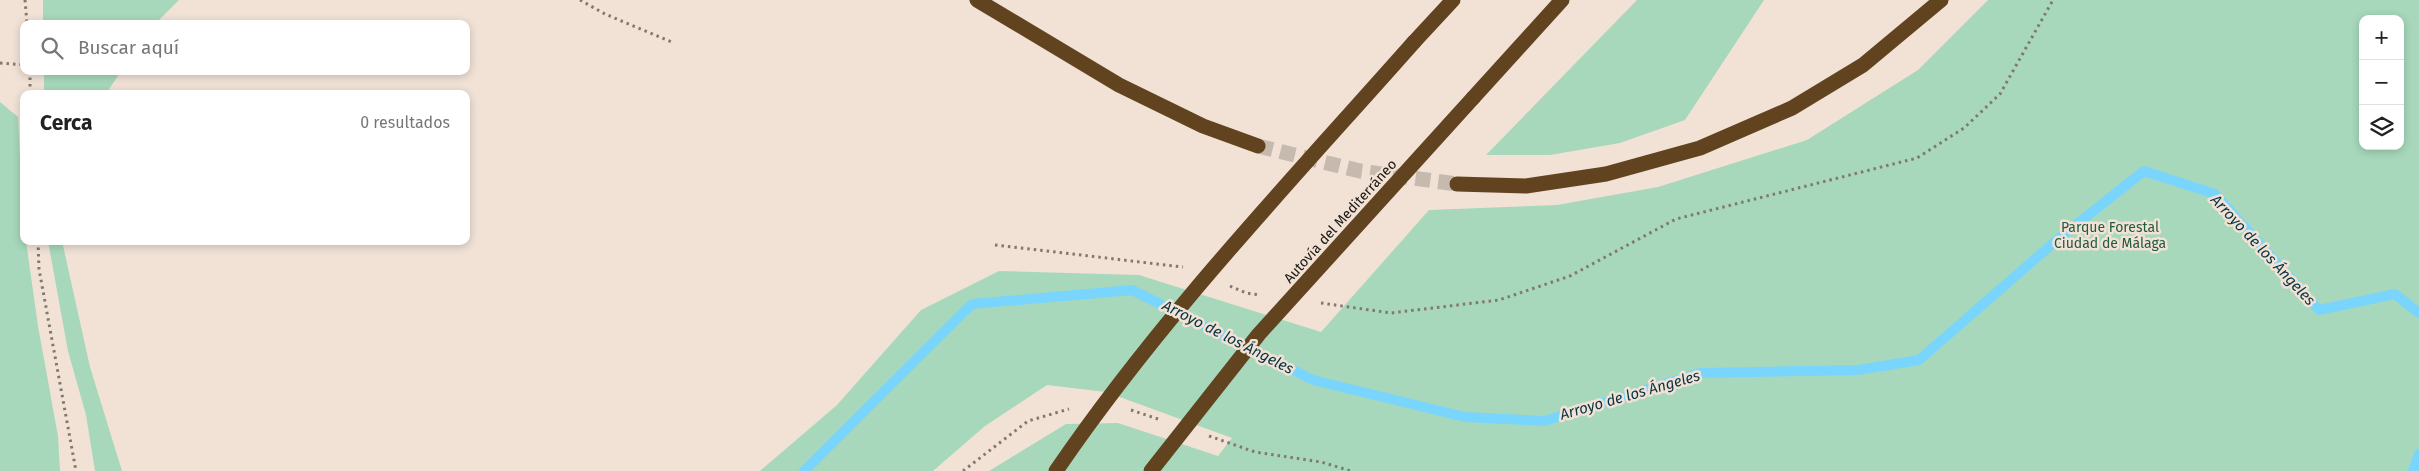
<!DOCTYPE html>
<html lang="es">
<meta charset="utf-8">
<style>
:root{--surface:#fff;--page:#f2f2f2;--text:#222;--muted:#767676;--line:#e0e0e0}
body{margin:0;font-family:"Fira Sans",sans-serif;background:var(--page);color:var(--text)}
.controls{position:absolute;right:15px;top:15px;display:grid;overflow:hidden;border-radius:10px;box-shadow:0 2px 8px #0003}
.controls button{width:45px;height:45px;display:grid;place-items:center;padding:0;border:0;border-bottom:1px solid var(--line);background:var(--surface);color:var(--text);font:25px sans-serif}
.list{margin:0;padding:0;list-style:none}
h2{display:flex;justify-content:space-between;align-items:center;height:65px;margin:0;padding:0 20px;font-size:21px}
h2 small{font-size:16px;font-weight:400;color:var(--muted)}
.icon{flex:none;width:28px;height:28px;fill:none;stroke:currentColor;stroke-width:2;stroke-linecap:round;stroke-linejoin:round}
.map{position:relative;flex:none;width:2419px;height:471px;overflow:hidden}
.search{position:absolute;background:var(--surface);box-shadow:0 2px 8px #0003;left:20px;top:20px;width:450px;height:55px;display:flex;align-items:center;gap:12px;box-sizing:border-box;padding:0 18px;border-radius:10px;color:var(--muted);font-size:19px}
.panel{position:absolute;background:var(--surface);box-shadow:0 2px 8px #0003;left:20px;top:90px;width:450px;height:155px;border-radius:10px}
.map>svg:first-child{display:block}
.green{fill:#a7d8bb;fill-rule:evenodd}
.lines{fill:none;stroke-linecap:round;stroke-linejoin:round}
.stream{stroke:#7ad5fc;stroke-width:10}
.motorway-tunnel{stroke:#c6b9ae;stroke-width:15;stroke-dasharray:15 8;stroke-linecap:butt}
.path{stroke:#827870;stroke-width:3;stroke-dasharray:2.5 4;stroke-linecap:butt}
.motorway{stroke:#614320;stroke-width:15}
.motorway-bridge{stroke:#614320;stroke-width:15}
.labels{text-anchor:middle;stroke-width:5;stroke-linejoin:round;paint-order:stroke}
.street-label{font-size:14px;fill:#1c1713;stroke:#f1e2d5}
.park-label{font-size:14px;fill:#1f5b3e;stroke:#f1e2d5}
.water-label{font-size:15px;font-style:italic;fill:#073343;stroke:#f1e2d5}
</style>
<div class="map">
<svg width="2419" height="471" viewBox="0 0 2419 471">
<rect width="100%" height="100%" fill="#f1e2d5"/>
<path class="green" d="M 43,0 L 179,0 L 155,24 L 43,24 Z
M 1637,0 L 1764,0 L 1685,120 L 1620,143 L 1550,155 L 1486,155 Z
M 1988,0 L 2419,0 L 2419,471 L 989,471 L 1066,424 L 1118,423 L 1218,456 L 1232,438 L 1106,392 L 1047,385 L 985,426 L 933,471 L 760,471 L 837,405 L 921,310 L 999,271 L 1139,275 L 1321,332 L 1429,210 L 1557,205 L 1658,187 L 1807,140 L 1918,70 ZM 2363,19 L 2400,19 L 2400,146 L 2363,146 Z
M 44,71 L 121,71 L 106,94 L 44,94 Z
M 0,102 L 18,117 L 24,241 L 26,241 L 38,326 L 58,436 L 60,471 L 0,471 Z
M 48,241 L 62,241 L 90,367 L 122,471 L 95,471 L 86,415 L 68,351 Z"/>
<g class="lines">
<path class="stream" d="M 804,471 L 972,304 L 1132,290 L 1313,380 L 1465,417 L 1544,421 L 1700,373 L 1858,370 L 1919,360 L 2058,239 L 2144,171 L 2215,194 L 2319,310 L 2395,294 L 2419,313
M 2413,471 L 2419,454"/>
<path class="motorway-tunnel" d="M 1258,146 L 1360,171 L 1457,184"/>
<path class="path" d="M 25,0 L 27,24
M 580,0 L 605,14 L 674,43
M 0,63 L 24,65
M 30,71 L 30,94
M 38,241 L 39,269 L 76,471
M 995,245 L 1183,267
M 1230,286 L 1246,293 L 1260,295
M 1321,303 L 1391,313 L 1499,300 L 1570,276 L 1676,219 L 1917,158 L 1964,128 L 2000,94 L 2053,0
M 1131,410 L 1161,420
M 1209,436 L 1255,452 L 1321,462 L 1351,471
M 963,471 L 1028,421 L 1069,409"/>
<path class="motorway" d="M 977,0 L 1119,85 L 1203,126 L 1258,146
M 1414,42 L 1453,0
M 1473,98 L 1562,0
M 1457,184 L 1526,186 L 1606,174 L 1700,148 L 1792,108 L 1863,65 L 1941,0"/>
<path class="motorway-bridge" d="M 1056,471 C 1161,317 1291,181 1414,42
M 1151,471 L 1259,334 L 1473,98"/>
</g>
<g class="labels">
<g class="street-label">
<text transform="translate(1340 221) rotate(-48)" y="5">Autovía del Mediterráneo</text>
</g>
<g class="park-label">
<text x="2110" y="232">Parque Forestal<tspan x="2110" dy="16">Ciudad de Málaga</tspan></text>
</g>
<g class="water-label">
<text transform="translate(2263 250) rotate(47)" y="5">Arroyo de los Ángeles</text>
<text transform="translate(1228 337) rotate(27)" y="5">Arroyo de los Ángeles</text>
<text transform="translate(1630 395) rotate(-16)" y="5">Arroyo de los Ángeles</text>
</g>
</g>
</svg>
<div class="controls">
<button>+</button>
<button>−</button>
<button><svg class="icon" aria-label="layers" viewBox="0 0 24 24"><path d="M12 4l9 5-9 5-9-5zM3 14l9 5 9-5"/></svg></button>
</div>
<div class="search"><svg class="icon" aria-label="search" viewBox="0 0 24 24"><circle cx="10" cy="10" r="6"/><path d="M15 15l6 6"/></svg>Buscar aquí</div>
<section class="panel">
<h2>Cerca<small>0 resultados</small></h2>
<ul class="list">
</ul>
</section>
</div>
